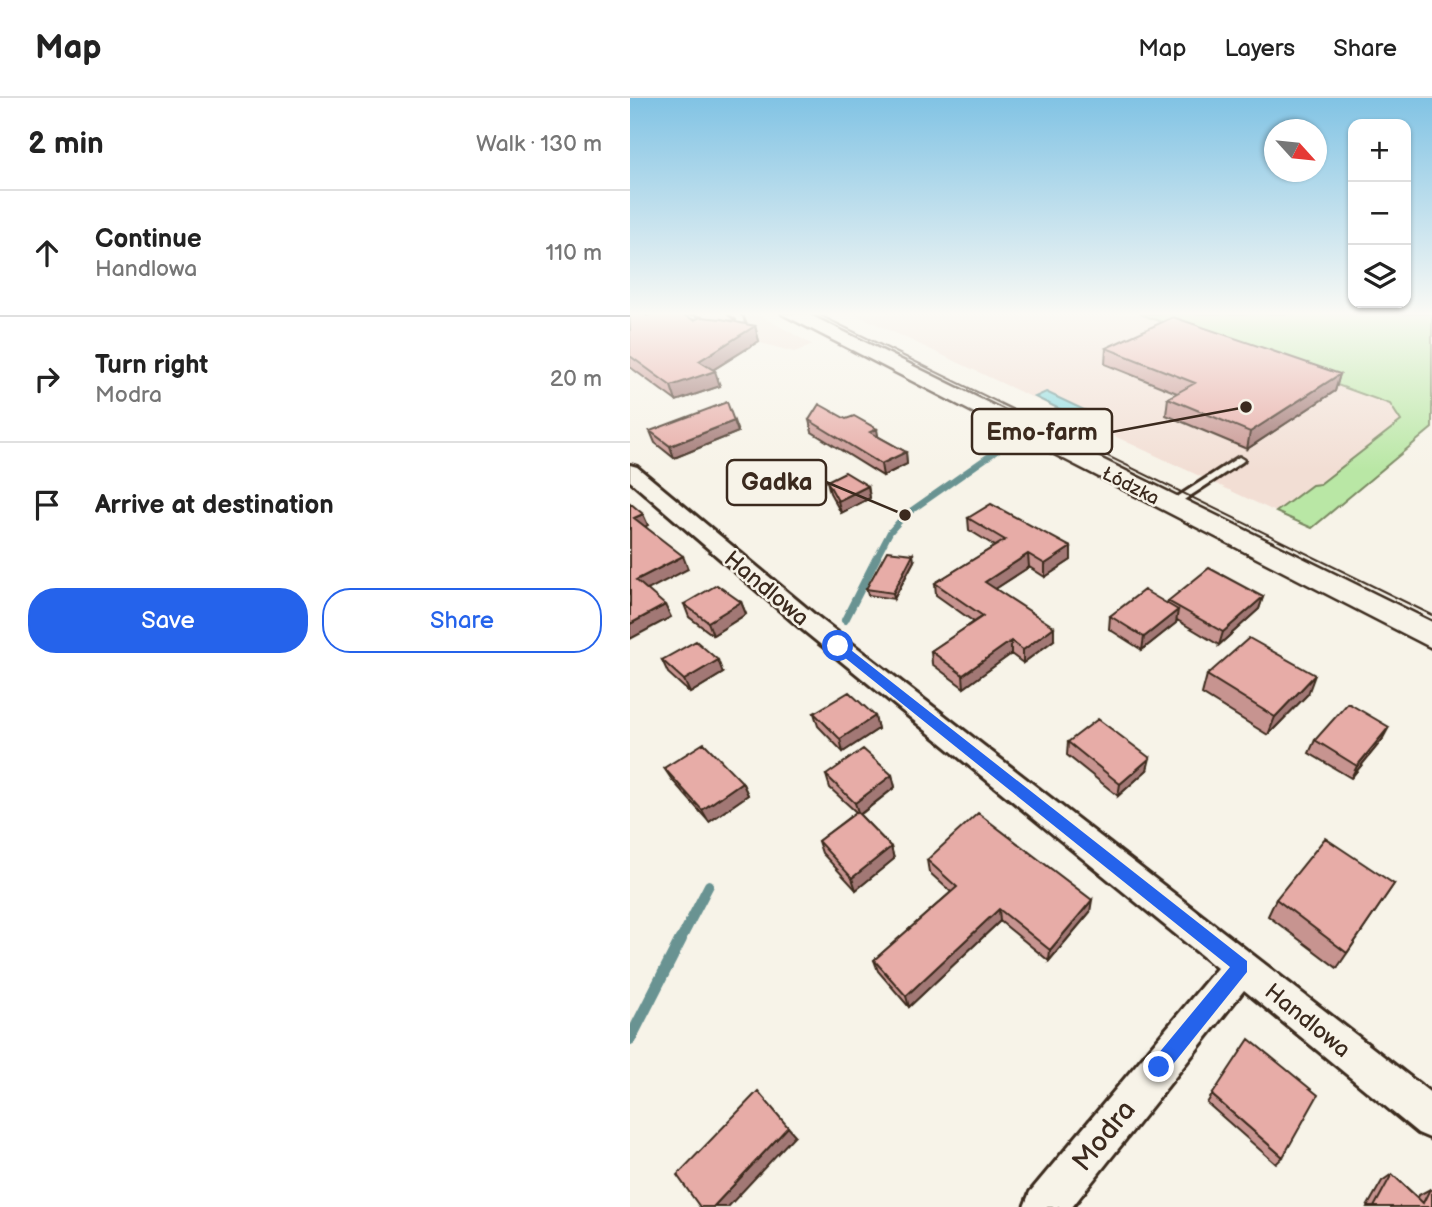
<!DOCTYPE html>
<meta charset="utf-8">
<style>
:root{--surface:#fff;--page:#f6f6f6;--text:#222;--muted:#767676;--line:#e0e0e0;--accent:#2563eb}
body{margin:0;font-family:"Balsamiq Sans",sans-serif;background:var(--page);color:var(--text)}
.controls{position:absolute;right:21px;top:21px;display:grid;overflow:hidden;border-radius:14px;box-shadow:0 2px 5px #0004}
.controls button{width:63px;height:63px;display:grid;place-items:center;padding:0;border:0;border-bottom:2px solid var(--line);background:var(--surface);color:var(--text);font:35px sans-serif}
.compass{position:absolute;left:634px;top:21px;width:63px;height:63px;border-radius:50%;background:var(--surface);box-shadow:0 2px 5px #0004;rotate:117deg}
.stop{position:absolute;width:21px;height:21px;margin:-16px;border:5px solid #2563eb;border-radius:50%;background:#fff}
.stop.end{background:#2563eb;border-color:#fff;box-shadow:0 2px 7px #0008}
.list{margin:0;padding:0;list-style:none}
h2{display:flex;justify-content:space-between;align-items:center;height:91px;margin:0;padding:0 28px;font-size:30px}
h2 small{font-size:23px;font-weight:400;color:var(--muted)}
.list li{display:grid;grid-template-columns:46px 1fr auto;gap:21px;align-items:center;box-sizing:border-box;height:126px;padding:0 28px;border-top:2px solid var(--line)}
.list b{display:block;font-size:26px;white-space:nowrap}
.list p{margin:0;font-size:23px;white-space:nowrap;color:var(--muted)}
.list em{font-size:23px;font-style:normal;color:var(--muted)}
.actions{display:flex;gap:14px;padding:21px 28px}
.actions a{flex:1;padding:16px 0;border:2px solid var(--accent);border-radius:28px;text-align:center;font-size:24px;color:var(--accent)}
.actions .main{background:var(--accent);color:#fff}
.icon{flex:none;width:38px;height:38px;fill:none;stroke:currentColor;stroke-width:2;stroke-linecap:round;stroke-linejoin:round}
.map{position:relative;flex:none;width:802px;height:1109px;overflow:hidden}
header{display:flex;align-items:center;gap:42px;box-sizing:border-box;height:98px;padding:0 35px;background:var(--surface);border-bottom:2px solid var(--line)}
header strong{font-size:33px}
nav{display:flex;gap:38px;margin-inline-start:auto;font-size:24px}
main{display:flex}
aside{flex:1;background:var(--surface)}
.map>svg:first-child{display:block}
.built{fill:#f2ded4}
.green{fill:#b9e7a5;stroke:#7a8862;stroke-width:2}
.water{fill:#87d9df;stroke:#699392;stroke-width:2}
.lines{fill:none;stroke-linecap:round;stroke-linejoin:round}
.stream-far3{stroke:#699392;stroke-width:6}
.stream-far2{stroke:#699392;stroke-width:8}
.stream-far1{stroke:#699392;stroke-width:10}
.stream{stroke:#699392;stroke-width:12}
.service-casing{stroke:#3b2a1e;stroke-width:6}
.minor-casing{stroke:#3b2a1e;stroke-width:6}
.secondary-casing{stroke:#3b2a1e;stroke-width:5}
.service{fill:#f7f3e8;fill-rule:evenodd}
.minor{fill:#f7f3e8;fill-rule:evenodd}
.secondary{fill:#f7f3e8;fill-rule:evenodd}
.tram{stroke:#3b2a1e;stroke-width:2}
.wall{fill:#c79490;stroke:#3b2a1e;stroke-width:2}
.shaded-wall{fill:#a27875;stroke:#3b2a1e;stroke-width:2}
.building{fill:#e7aca7;stroke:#3b2a1e;stroke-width:2}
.route{fill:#2563eb}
.labels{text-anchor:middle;stroke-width:5;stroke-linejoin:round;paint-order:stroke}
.far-street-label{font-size:19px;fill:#3b2a1e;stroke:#f7f3e8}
.street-label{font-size:23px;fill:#3b2a1e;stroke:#f7f3e8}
.near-street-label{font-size:28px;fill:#3b2a1e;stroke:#f7f3e8}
.leader{fill:none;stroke:#3b2a1e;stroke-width:2.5}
.callout-dot{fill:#3b2a1e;stroke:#f7f3e8;stroke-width:2.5}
.callout{fill:#f7f3e8;stroke:#3b2a1e;stroke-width:2.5}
.callout-label{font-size:24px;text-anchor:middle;font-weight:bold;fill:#3b2a1e}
</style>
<header>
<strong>Map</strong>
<nav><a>Map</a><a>Layers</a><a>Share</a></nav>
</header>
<main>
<aside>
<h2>2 min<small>Walk · 130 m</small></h2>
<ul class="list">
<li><svg class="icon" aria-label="ahead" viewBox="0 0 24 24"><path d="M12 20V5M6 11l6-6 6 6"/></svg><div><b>Continue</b><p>Handlowa</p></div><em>110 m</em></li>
<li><svg class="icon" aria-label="right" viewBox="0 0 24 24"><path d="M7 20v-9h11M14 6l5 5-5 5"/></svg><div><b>Turn right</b><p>Modra</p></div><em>20 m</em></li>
<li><svg class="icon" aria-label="arrive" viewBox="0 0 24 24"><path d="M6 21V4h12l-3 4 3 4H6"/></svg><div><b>Arrive at destination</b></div></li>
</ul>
<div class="actions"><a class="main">Save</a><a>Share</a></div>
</aside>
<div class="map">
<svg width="802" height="1109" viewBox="0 0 802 1109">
<rect width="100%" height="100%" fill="#f7f3e8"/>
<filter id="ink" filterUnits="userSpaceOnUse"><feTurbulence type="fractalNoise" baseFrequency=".0143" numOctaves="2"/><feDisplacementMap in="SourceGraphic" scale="14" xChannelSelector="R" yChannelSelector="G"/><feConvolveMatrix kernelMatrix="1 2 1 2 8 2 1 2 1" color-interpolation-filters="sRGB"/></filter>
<g filter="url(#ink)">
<path class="built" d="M 40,216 L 128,216 L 183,247 L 164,254 L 127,244 L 83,259 L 99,263 L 81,273 Z
M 225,216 L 510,216 L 760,306 L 772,323 L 690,386 L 682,387 L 646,414 Z"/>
<path class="green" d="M 510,216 L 802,216 L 802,330 L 682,430 L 646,414 L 682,387 L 690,386 L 771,323 L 760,306 Z"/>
<path class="water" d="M 416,294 L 465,317 L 454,323 L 405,299 Z"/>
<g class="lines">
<path class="stream-far3" d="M 246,461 L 260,434 L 275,417 L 375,347"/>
<path class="stream-far2" d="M 215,522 L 247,459"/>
<path class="stream-far1" d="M 50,843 L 79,787"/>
<path class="stream" d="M 0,941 L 51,841"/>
<defs>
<path id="service" d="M 44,216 C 66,216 84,228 107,224 L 107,221 L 100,216 L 108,216 L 112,219 L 114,225 C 94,235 63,227 44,216 Z
M 609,359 L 614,362 L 612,364 L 543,409 L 537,409 L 535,407 Z"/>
<path id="minor" d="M 0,367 L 7,369 L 184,516 L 802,996 L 802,1041 L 788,1035 L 614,892 L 442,1109 L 394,1109 L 400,1094 L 587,870 L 168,528 L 0,383 Z"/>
<path id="secondary" d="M 152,216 L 178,216 L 802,524 L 802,550 Z"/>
</defs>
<use href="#service" class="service-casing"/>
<use href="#minor" class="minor-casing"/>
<use href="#secondary" class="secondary-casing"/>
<use href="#service" class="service"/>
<use href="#minor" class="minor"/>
<use href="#secondary" class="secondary"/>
<path class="tram" d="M 188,216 L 802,517"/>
</g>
<path class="wall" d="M 0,216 L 125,228 L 129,243 L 83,272 L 90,288 L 46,303 L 0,269 Z
M 476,250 L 710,276 L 705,293 L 617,351 L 536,317 L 538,300 L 547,295 L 475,266 Z
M 179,322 L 249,339 L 276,354 L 277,366 L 253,378 L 182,334 Z
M 20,333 L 108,334 L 44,360 L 25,345 Z
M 197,383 L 238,388 L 240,400 L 211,415 L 200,395 Z
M 338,420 L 441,449 L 441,462 L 415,479 L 399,469 L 365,491 L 424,542 L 393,565 L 381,556 L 334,590 L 302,566 L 301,553 L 344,524 L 306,497 L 305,485 L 365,448 L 339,432 Z
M 284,463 L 264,501 L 238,497 L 236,491 Z
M 633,499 L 629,511 L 589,547 L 547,522 L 546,525 L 512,552 L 479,531 L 480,518 L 537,505 L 538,503 Z
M 111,504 L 116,516 L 83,537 L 59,519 L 54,506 Z
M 32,562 L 93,575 L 60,595 L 38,575 Z
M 577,577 L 678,596 L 638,637 L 572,596 Z
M 184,615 L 245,618 L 248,631 L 213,654 L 188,628 Z
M 685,642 L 752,642 L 721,680 L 679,655 Z
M 438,644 L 517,672 L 488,698 L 437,657 Z
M 34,670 L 112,684 L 118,697 L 79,724 L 42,682 Z
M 196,677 L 262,677 L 265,689 L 230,717 L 261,749 L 264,761 L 226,792 L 192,755 L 188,743 L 226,714 L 200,690 Z
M 297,762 L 460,814 L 419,863 L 370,823 L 279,909 L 248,873 L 244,862 L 321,794 L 299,774 Z
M 764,786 L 707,870 L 638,818 L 646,801 Z
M 582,997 L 653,1059 L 646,1066 L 577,1005 Z
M 762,1076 L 788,1100 L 789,1097 L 800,1091 L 802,1109 L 737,1109 L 752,1083 Z"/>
<path class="shaded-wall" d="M 125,228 L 129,243 L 76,276 L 85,273 L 90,288 L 46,303 L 41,288 L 69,263 Z
M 710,276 L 705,293 L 617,351 L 620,334 Z
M 104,323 L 108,334 L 44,360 L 40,348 Z
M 247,331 L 249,343 L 240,334 Z
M 276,354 L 277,366 L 253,378 L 251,366 Z
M 238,388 L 240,400 L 211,415 L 208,403 Z
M 13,416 L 18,427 L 9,432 L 4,420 Z
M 441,449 L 441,462 L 415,479 L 415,466 Z
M 283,456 L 284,463 L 264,501 L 263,495 Z
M 398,456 L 399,469 L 356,497 L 355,484 Z
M 53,458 L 58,471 L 12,495 L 6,482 Z
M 633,499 L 629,511 L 589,547 L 593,534 Z
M 111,504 L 116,516 L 83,537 L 78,524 Z
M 35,507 L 41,519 L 0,541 L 0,526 Z
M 548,512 L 546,525 L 512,552 L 514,539 Z
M 424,529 L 424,542 L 393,565 L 393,552 Z
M 381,543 L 381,556 L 334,590 L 333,577 Z
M 88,562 L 93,575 L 60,595 L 54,582 Z
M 685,577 L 678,596 L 638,637 L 645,619 Z
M 245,618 L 248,631 L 213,654 L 210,641 Z
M 759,629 L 752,642 L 721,680 L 727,668 Z
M 520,660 L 517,672 L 488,698 L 490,686 Z
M 262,677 L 265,689 L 229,717 L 225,705 Z
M 112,684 L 118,697 L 79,724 L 72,712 Z
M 261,749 L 264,761 L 226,792 L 222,780 Z
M 462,802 L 460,814 L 419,863 L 420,852 Z
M 369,811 L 370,823 L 279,909 L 276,898 Z
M 158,1029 L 165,1037 L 98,1109 L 83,1109 Z"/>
<path class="building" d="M 0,216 L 15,216 L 17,218 L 22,216 L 51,216 L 64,222 L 71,219 L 92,221 L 125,228 L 69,263 L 85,273 L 41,288 L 0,258 Z
M 543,219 L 710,276 L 620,334 L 538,300 L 565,285 L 476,250 Z
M 97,304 L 104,323 L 40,348 L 20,333 Z
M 189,306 L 216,321 L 224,318 L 247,331 L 240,334 L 276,354 L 251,366 L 179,322 Z
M 215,374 L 238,388 L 208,403 L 197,383 Z
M 0,405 L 13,416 L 4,420 L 53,458 L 6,482 L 35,507 L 0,526 Z
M 361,406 L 441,449 L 415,466 L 398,456 L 355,484 L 424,529 L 393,552 L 381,543 L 333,577 L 301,553 L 353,518 L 305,485 L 375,442 L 338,420 Z
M 257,453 L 283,456 L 263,495 L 236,491 Z
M 579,470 L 633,499 L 593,534 L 538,503 Z
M 87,487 L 111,504 L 78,524 L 54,506 Z
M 514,492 L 548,512 L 514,539 L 480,518 Z
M 619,540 L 685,577 L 645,619 L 577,577 Z
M 66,543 L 88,562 L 54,582 L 32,562 Z
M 219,594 L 245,618 L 210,641 L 184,615 Z
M 718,605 L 759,629 L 727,668 L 685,642 Z
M 468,621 L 520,660 L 490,686 L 438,644 Z
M 74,645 L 112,684 L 72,712 L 34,670 Z
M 233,651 L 262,677 L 225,705 L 196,677 Z
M 227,714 L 261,749 L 222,780 L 188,743 Z
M 348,715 L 462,802 L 420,852 L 369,811 L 276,898 L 244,862 L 327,789 L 297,762 Z
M 695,740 L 764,786 L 717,855 L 646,801 Z
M 619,941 L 688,997 L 653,1059 L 582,997 Z
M 128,993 L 158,1029 L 83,1109 L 70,1109 L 47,1077 Z
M 762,1076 L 793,1105 L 800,1091 L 802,1092 L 802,1109 L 744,1109 Z"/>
</g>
<linearGradient id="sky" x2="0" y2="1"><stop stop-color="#81c3e4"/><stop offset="0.58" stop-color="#fbfaf5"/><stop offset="1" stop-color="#fbfaf5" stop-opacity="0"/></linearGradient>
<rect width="802" height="372" fill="url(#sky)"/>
<path class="route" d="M 204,545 L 212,545 L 617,863 L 617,874 L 536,975 L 529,977 L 523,975 L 521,969 L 523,962 L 600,869 L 204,551 Z"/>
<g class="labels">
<g class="far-street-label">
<text transform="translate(501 387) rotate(27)" y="7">Łódzka</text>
</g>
<g class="street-label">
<text transform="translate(137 490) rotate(40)" y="8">Handlowa</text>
<text transform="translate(678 922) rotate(39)" y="8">Handlowa</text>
</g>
<g class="near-street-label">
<text transform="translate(473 1037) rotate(-51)" y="10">Modra</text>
</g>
</g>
<path class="leader" d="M616 309L482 334M275 417L196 384"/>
<g class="callout-dot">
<circle cx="616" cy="309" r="7"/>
<circle cx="275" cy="417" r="7"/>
</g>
<g class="callout">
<rect x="342" y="311" width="140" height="45" rx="7"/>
<rect x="97" y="362" width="99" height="45" rx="7"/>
</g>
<g class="callout-label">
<text x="412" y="342">Emo-farm</text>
<text x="147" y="392">Gadka</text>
</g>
</svg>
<div class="controls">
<button>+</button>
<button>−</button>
<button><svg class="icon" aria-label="layers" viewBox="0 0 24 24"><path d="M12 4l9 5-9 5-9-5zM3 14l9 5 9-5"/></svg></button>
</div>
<svg class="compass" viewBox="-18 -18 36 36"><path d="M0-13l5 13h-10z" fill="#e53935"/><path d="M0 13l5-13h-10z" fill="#767676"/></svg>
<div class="stop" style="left:208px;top:548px"></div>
<div class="stop end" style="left:529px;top:969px"></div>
</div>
</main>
